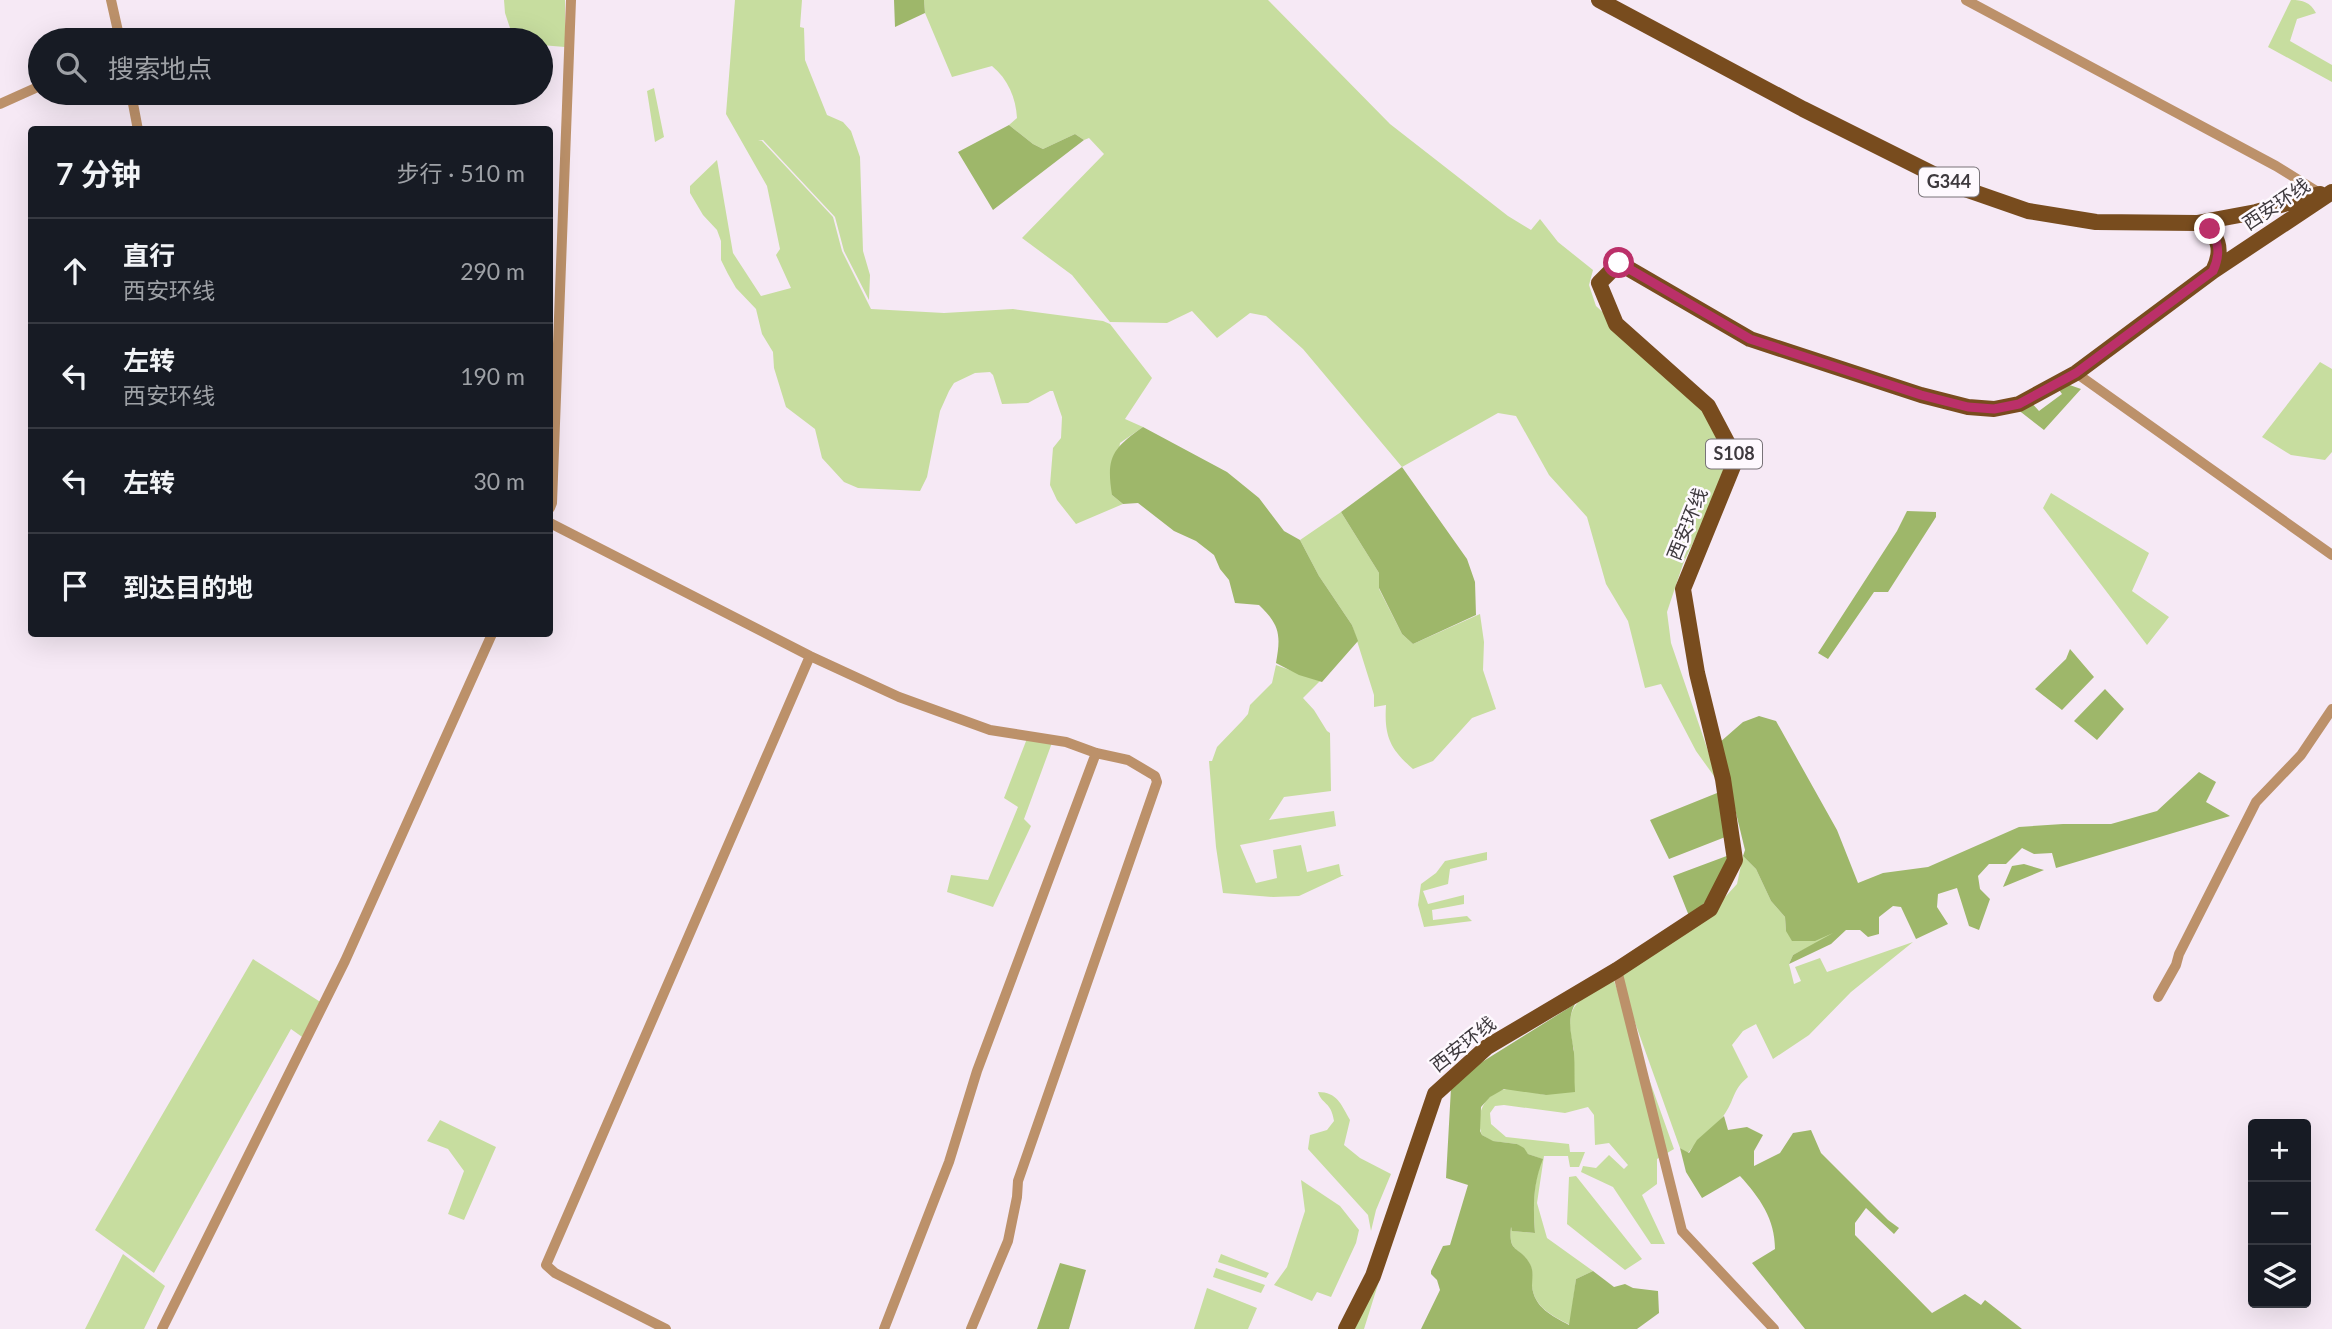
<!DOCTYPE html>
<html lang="zh">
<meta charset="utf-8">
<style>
:root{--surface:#171b24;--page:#20242c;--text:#f1f3f6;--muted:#9ea1a6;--line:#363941}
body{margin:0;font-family:Lato,"Noto Sans SC",sans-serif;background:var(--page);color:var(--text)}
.controls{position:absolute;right:21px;bottom:21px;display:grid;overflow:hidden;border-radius:7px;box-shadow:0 7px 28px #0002}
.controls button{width:63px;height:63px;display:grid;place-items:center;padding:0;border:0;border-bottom:2px solid var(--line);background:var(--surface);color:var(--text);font:35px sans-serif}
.stop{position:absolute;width:21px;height:21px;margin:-16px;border:5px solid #bb3069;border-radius:50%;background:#fff}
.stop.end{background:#bb3069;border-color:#fff;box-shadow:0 2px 7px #0008}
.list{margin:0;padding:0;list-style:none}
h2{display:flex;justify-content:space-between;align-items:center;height:91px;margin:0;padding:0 28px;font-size:30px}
h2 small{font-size:23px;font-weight:400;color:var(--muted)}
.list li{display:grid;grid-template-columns:46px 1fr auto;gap:21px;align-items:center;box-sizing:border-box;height:105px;padding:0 28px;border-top:2px solid var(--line)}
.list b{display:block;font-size:26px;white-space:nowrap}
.list p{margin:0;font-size:23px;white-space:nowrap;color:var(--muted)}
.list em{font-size:23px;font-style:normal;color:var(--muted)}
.icon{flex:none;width:38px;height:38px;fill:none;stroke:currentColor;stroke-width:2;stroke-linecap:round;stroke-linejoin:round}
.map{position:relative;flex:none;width:2332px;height:1329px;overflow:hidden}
.search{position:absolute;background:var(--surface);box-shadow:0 7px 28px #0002;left:28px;top:28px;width:525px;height:77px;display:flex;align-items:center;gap:18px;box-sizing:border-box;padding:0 24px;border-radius:38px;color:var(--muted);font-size:26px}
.panel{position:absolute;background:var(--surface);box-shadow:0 7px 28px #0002;left:28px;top:126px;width:525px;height:511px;border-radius:7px}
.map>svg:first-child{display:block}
.green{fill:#c7dd9f}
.forest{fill:#9eb76a}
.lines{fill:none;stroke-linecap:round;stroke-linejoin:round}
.street{stroke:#bc916a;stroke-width:10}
.primary{stroke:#784c1e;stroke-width:16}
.route{stroke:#bb3069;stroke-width:9}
.labels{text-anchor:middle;stroke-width:5;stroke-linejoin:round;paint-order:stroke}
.shield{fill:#fef9fe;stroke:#787378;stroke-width:2}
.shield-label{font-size:18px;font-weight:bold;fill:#3e393e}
.street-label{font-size:19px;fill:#3e393e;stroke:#fef9fe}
</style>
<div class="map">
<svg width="2332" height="1329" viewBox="0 0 2332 1329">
<rect width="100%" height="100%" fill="#f6e9f5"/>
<path class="green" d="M 504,0 L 565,0 L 565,47 L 541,45 L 541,40 L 514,40 L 505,13 Z
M 735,0 L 802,0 L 800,27 L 804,28 L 805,60 L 827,115 L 843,122 L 851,131 L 860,157 L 863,251 L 870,275 L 869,300 L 844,251 L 835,217 L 763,140 L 758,141 L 762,141 L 833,217 L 842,251 L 871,309 L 944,313 L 1013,309 L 1103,321 L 1110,324 L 1152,378 L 1125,419 L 1143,427 L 1120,443 L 1112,495 L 1123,504 L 1076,524 L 1057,500 L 1050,485 L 1053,448 L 1061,438 L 1062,417 L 1053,391 L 1050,391 L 1028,403 L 1002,404 L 993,375 L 990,372 L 975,373 L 954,383 L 949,391 L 940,411 L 927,477 L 920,491 L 858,488 L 844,482 L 822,458 L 815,429 L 786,407 L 774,368 L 773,352 L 762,334 L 756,309 L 736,288 L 728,274 L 721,260 L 721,241 L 717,230 L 703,215 L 690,193 L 690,186 L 717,160 L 733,253 L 761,296 L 791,288 L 776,255 L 780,249 L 767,186 L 726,114 Z
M 924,0 L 1268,0 L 1390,124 L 1508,216 L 1531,230 L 1540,219 L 1558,242 L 1593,270 L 1589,285 L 1596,306 L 1668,372 L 1720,431 L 1727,451 L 1725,476 L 1683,564 L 1667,612 L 1671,643 L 1719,783 L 1696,751 L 1661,684 L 1645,688 L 1628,621 L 1606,584 L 1587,517 L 1549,475 L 1516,416 L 1498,413 L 1402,467 L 1303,349 L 1266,316 L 1250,313 L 1217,338 L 1192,311 L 1167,323 L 1110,322 L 1072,275 L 1022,238 L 1104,154 L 1089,138 L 1084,140 L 1075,134 L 1043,149 L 1033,144 L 1009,125 L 1017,118 C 1016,98 1008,79 992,66 L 952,77 L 925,13 Z
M 2291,0 C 2303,0 2310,2 2316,13 L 2297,19 L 2290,41 L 2332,65 L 2332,82 L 2268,47 Z
M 654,88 L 664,137 L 655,142 L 647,91 Z
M 2320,362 L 2332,369 L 2332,452 L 2325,460 L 2291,455 L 2262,437 Z
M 2051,493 L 2149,553 L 2132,591 L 2169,617 L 2147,645 L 2043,508 Z
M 1341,512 L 1379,573 L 1379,589 L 1402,634 L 1413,644 L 1480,614 L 1484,642 L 1483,670 L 1496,709 L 1472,718 L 1433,761 L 1413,769 C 1390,749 1384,736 1386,705 L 1374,707 L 1374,695 L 1352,625 L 1319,576 L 1300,540 Z
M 1276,665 L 1320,681 L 1303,698 L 1314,710 L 1327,731 L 1330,733 L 1331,791 L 1284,797 L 1269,820 L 1334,811 L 1336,826 L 1240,845 L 1256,883 L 1277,878 L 1273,850 L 1301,845 L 1307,872 L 1339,864 L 1341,875 L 1344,875 L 1299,896 L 1273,897 L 1223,893 L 1216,847 L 1209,761 L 1212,761 L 1217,747 L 1242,721 L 1248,714 L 1250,705 L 1272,683 Z
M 1028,736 L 1053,740 L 1024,819 L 1031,826 L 993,907 L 947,892 L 951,875 L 988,880 L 1018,807 L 1004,798 Z
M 1487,852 L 1487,860 L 1450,869 L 1448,884 L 1423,891 L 1428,904 L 1464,895 L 1464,904 L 1432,910 L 1433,920 L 1467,916 L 1472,921 L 1424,927 L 1418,905 L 1421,884 L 1436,873 L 1445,861 Z
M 1743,856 L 1756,869 L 1771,901 L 1785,917 L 1786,931 L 1835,932 L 1831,936 L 1793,955 L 1789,964 L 1794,984 L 1801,981 L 1795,967 L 1820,958 L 1827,972 L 1913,942 L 1851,992 L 1809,1035 L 1773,1059 L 1756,1024 L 1743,1031 L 1732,1045 L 1748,1077 C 1732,1090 1735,1100 1724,1115 C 1715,1129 1698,1139 1688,1153 L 1680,1148 L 1618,975 L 1706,918 L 1737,884 Z
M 253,959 L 322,1003 L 305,1039 L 291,1029 L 154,1273 L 95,1230 Z
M 1613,978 L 1674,1149 L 1657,1159 L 1657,1184 L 1642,1195 L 1665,1244 L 1651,1244 L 1613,1187 L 1581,1172 L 1583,1166 L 1596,1168 L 1609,1155 L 1624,1169 L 1628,1165 L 1609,1143 L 1595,1145 L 1594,1115 L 1588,1107 L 1565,1113 L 1504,1105 L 1495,1106 L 1490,1113 L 1491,1124 L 1506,1137 L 1569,1144 L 1570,1152 L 1585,1152 L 1579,1167 L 1570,1167 L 1568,1156 L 1544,1156 L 1537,1203 L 1547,1238 L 1593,1271 L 1576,1279 L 1570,1325 C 1553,1316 1535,1308 1532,1287 C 1531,1279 1534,1272 1530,1265 C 1521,1246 1508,1255 1511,1228 L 1513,1231 L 1535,1233 C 1533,1206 1533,1184 1542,1159 L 1528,1154 L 1517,1144 L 1492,1141 L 1482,1135 C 1474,1116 1485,1091 1507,1089 C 1520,1088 1534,1093 1546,1095 L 1574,1050 C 1562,1003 1578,1001 1613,978 Z
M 1318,1092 C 1337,1092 1341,1104 1350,1120 L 1344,1145 L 1360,1158 L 1391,1174 L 1376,1210 L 1371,1231 L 1368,1215 L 1308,1149 L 1310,1135 L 1327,1130 L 1334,1121 C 1331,1101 1322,1105 1318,1092 Z
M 440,1120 L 496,1147 L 464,1220 L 448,1214 L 464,1171 L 448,1149 L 427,1141 Z
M 1576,1176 L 1642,1259 L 1625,1270 L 1567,1224 L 1569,1177 Z
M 1301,1180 L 1340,1206 L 1359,1230 L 1356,1243 L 1331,1297 L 1317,1292 L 1312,1301 L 1274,1285 L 1287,1267 L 1305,1211 Z
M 1396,1227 L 1364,1329 L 1345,1329 Z
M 123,1254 L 165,1286 L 144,1329 L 85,1329 Z
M 1221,1254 L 1269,1273 L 1266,1278 L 1218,1262 Z
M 1216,1268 L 1265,1285 L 1261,1293 L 1213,1277 Z
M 1207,1288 L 1257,1308 L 1248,1329 L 1194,1329 Z"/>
<path class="forest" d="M 894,0 L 924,0 L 925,13 L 895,27 Z
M 1009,125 L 1033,144 L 1043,149 L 1075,134 L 1084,140 L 993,210 L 958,152 Z
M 2064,383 L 2081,389 L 2044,430 L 2017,409 L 2031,402 L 2039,411 L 2062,394 L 2057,387 Z
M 1143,427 L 1227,472 L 1259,498 L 1284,531 L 1300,540 L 1319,576 L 1352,625 L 1358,641 L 1322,682 L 1299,675 L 1276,663 C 1281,635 1280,625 1259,605 L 1235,603 L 1229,580 L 1220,569 L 1214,555 L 1196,541 L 1174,531 L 1138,503 L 1123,504 L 1112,495 C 1106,457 1112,449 1143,427 Z
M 1402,467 L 1467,559 L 1475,582 L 1476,615 L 1413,644 L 1402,634 L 1379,588 L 1379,573 L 1341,512 Z
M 1907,511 L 1936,512 L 1936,517 L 1888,592 L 1874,592 L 1828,659 L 1818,653 L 1897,531 Z
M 2070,649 L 2094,677 L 2062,710 L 2035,689 L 2066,659 Z
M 2105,689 L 2124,709 L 2097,740 L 2074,721 Z
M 1759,716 L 1776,721 L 1837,830 L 1858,883 L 1883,873 L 1928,867 L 2019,827 L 2063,824 L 2111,824 L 2157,811 L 2199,772 L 2216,782 L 2206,802 L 2230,816 L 2056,868 L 2052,853 L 2034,854 L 2022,848 L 2006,864 L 1989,864 L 1978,876 L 1980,889 L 1990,899 L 1979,930 L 1969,926 L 1957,888 L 1938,894 L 1937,907 L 1948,924 L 1916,939 L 1901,907 L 1893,906 L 1879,917 L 1879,934 L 1868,937 L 1860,930 L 1846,930 L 1831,944 L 1789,964 L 1793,955 L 1833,933 L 1815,941 L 1792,941 L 1786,931 L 1785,917 L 1771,901 L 1756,869 L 1743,856 L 1745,850 L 1719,743 L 1743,722 Z
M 1722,791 L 1733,834 L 1669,859 L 1650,820 Z
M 1732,854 L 1716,893 L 1689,916 L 1673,876 Z
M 2024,864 L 2044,870 L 2003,887 L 2012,866 Z
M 1575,1004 C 1566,1021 1572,1035 1574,1053 C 1575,1066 1574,1079 1575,1092 L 1546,1095 L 1504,1089 L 1490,1097 L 1481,1107 L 1480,1131 L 1482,1135 L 1493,1141 L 1517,1144 L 1524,1148 L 1528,1154 L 1543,1159 C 1533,1184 1533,1206 1535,1233 L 1512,1231 L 1511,1227 C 1508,1255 1520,1245 1530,1264 C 1534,1271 1532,1279 1532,1286 C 1534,1308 1553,1316 1569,1325 L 1576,1279 L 1593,1271 L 1614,1287 L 1625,1284 L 1633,1288 L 1658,1291 L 1659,1313 L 1637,1329 L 1421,1329 L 1440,1290 L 1437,1280 L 1431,1274 L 1431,1271 L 1443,1246 L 1450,1245 L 1468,1185 L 1446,1178 L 1451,1088 L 1474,1067 Z
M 1724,1116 L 1728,1130 L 1747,1127 L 1763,1135 L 1754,1151 L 1754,1166 L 1780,1153 L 1793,1133 L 1811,1130 L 1821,1153 L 1888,1220 L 1899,1228 L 1894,1234 L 1866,1208 L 1855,1223 L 1855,1235 L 1932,1313 L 1965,1294 L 1981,1305 L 1985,1300 L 2022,1329 L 1805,1329 L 1752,1263 L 1775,1249 C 1775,1219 1760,1198 1740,1176 L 1702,1198 L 1686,1172 L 1680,1148 L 1689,1153 L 1697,1140 Z
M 1060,1263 L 1086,1270 L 1069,1329 L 1037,1329 Z"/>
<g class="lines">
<path class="street" d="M 111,0 L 120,40
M 1966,0 L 2276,166 L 2321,194
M 131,93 L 138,130
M 0,104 L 40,86
M 2076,373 L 2332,555
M 550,508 L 552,503 L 571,0
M 550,523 L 810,656 L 899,697 L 990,730 L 1066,742 L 1096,753 L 1128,760 L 1155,776 L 1157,782 L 1018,1181 L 1017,1197 L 1008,1241 L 971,1329
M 1617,970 L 1682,1231 L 1774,1329
M 2158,997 L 2176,965 L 2179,954 L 2256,802 L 2301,755 L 2332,709
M 162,1329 L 345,961 L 492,634
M 666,1329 L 555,1273 L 546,1265 L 810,656
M 884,1329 L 949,1162 L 977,1071 L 1096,753"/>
<path class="primary" d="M 1599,0 L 1803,109 L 1959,187 L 2028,211 L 2096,222 L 2197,223 L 2256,212 L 2320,194
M 2197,223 C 2219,233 2224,249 2213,271
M 1346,1329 L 1373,1276 L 1435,1094 L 1487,1047 L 1617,970 L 1710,909 L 1735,860 L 1723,779 L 1697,673 L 1683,589 L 1736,459 L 1708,406 L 1616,324 L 1599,283 L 1619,263 L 1750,339 L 1921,395 L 1968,407 L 1994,409 L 2019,404 L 2076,373 L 2213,271 L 2332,192"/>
</g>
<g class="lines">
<path class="route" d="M 1619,263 L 1750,339 L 1921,395 L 1968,407 L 1994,409 L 2019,404 L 2076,373 L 2213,271 C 2220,256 2220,243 2210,229"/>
</g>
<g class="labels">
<g class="shield">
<rect x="1919" y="167.5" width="60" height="29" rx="5"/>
<rect x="1706" y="439.5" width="56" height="29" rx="5"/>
</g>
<g class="shield-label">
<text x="1949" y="188">G344</text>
<text x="1734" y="460">S108</text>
</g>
<g class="street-label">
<text transform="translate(2276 204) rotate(-34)" y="7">西安环线</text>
<text transform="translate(1687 524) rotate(-68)" y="7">西安环线</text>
<text transform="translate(1463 1044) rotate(-38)" y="7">西安环线</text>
</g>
</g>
</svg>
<div class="controls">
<button>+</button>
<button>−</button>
<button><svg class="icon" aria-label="layers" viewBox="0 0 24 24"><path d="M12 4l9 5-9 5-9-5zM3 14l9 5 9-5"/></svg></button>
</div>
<div class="stop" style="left:1619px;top:263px"></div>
<div class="stop end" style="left:2210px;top:229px"></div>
<div class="search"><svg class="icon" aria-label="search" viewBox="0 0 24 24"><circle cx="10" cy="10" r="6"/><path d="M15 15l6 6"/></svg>搜索地点</div>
<section class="panel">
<h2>7 分钟<small>步行 · 510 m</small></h2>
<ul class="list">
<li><svg class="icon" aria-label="ahead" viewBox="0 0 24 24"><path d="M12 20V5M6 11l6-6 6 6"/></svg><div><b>直行</b><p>西安环线</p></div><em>290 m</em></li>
<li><svg class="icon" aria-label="left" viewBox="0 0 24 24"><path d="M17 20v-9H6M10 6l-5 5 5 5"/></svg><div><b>左转</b><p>西安环线</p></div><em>190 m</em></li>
<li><svg class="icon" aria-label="left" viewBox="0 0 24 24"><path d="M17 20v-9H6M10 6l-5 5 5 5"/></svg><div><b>左转</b></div><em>30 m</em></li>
<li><svg class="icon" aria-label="arrive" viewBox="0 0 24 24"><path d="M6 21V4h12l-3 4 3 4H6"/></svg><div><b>到达目的地</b></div></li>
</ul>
</section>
</div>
